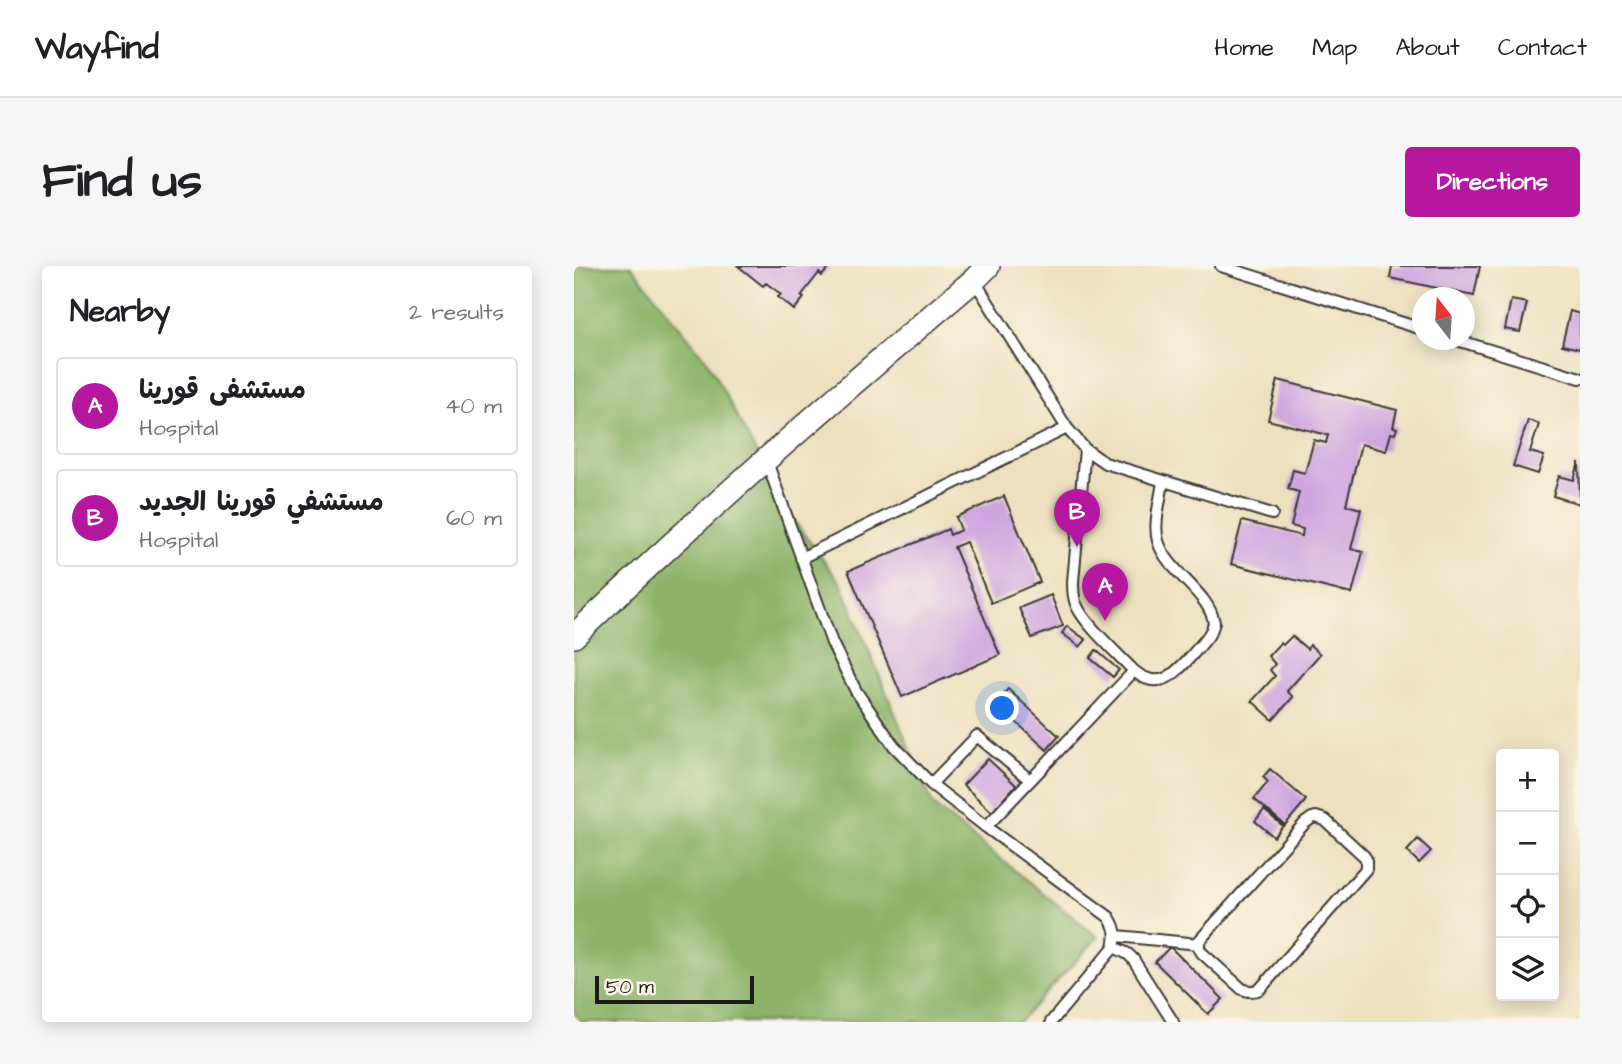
<!DOCTYPE html>
<meta charset="utf-8">
<style>
:root{--surface:#fff;--page:#f6f6f6;--text:#202124;--muted:#757577;--line:#e0e0e0;--accent:#b5179e}
body{margin:0;font-family:"Architects Daughter","Playpen Sans Arabic",sans-serif;background:var(--page);color:var(--text)}
.controls{position:absolute;right:21px;bottom:21px;display:grid;overflow:hidden;border-radius:7px;box-shadow:0 4px 18px #0003}
.controls button{width:63px;height:63px;display:grid;place-items:center;padding:0;border:0;border-bottom:2px solid var(--line);background:var(--surface);color:var(--text);font:35px sans-serif}
.compass{position:absolute;left:838px;top:21px;width:63px;height:63px;border-radius:50%;background:var(--surface);box-shadow:0 4px 18px #0003;rotate:343deg}
.scale{position:absolute;left:21px;bottom:18px;width:159px;box-sizing:border-box;padding-left:7px;border:4px solid #1c1c1c;border-top:0;font-size:19px;line-height:24px;white-space:nowrap;color:#1c1c1c;-webkit-text-stroke:5px #fcf5e5;paint-order:stroke}
.you{position:absolute;left:429px;top:443px;width:24px;height:24px;margin:-18px;border:5px solid #fff;border-radius:50%;background:#1a73e8;box-shadow:0 0 0 10px #1a73e833}
.badge{display:grid;place-items:center;width:46px;height:46px;border-radius:50%;background:var(--accent);color:#fff;font-size:23px;font-weight:700}
.pin{position:absolute;translate:-50% -58px;filter:drop-shadow(0 2px 4px #0008)}
.pin::after{content:'';position:absolute;top:37px;width:24px;height:21px;background:inherit;clip-path:polygon(0 0,100% 0,50% 100%)}
.list{margin:0;padding:0;list-style:none}
h2{display:flex;justify-content:space-between;align-items:center;height:91px;margin:0;padding:0 28px;font-size:30px}
h2 small{font-size:23px;font-weight:400;color:var(--muted)}
.list li{display:grid;grid-template-columns:46px 1fr auto;gap:21px;align-items:center;box-sizing:border-box;height:98px;margin:0 14px 14px;padding:0 14px;border:2px solid var(--line);border-radius:7px}
.list b{display:block;font-size:26px;white-space:nowrap}
.list p{margin:0;font-size:23px;white-space:nowrap;color:var(--muted)}
.list em{font-size:23px;font-style:normal;color:var(--muted)}
.icon{flex:none;width:38px;height:38px;fill:none;stroke:currentColor;stroke-width:2;stroke-linecap:round;stroke-linejoin:round}
.map{position:relative;flex:none;width:1006px;height:756px;overflow:hidden;border-radius:7px}
header{display:flex;align-items:center;gap:42px;box-sizing:border-box;height:98px;padding:0 35px;background:var(--surface);border-bottom:2px solid var(--line)}
header strong{font-size:33px}
nav{display:flex;gap:38px;margin-inline-start:auto;font-size:24px}
.intro{display:flex;align-items:center;justify-content:space-between;box-sizing:border-box;height:168px;padding:0 42px}
h1{margin:0;font-size:49px}
.button{padding:18px 32px;border-radius:7px;background:var(--accent);color:#fff;font-size:24px;font-weight:700}
main{display:flex;gap:42px;padding:0 42px}
aside{flex:1;background:var(--surface);border-radius:7px;box-shadow:0 4px 18px #0003}
.map>svg:first-child{display:block}
.forest{fill:#8ab268;stroke:#536742;stroke-width:2}
.building{fill:#cfa5e0}
.lines{fill:none;stroke-linecap:round;stroke-linejoin:round}
.lane-casing{stroke:#3b3934;stroke-width:14}
.street-casing{stroke:#3b3934;stroke-width:26}
.lane{stroke:#fff;stroke-width:10}
.street{stroke:#fff;stroke-width:23}
</style>
<header>
<strong>Wayfind</strong>
<nav><a>Home</a><a>Map</a><a>About</a><a>Contact</a></nav>
</header>
<div class="intro"><h1>Find us</h1><a class="button">Directions</a></div>
<main>
<aside>
<h2>Nearby<small>2 results</small></h2>
<ul class="list">
<li><span class="badge">A</span><div><b>مستشفى قورينا</b><p>Hospital</p></div><em>40 m</em></li>
<li><span class="badge">B</span><div><b>مستشفي قورينا الجديد</b><p>Hospital</p></div><em>60 m</em></li>
</ul>
</aside>
<div class="map">
<svg width="1006" height="756" viewBox="0 0 1006 756">
<rect width="100%" height="100%" fill="#fcf5e5"/>
<filter id="ink" filterUnits="userSpaceOnUse"><feTurbulence type="fractalNoise" baseFrequency=".0143" numOctaves="2"/><feDisplacementMap in="SourceGraphic" scale="14" xChannelSelector="R" yChannelSelector="G"/><feConvolveMatrix kernelMatrix="1 2 1 2 8 2 1 2 1" color-interpolation-filters="sRGB"/></filter>
<filter id="wash" filterUnits="userSpaceOnUse"><feTurbulence type="fractalNoise" baseFrequency=".00686" numOctaves="4" result="noise"/><feDisplacementMap in="SourceGraphic" scale="28" xChannelSelector="R" yChannelSelector="G"/><feGaussianBlur stdDeviation="1.57" result="paint"/><feColorMatrix in="noise" values="0 0 0 0 0 0 0 0 0 0 0 0 0 0 0 0 0 1.4 0 .05"/><feComposite in="paint" operator="in"/></filter>
<g filter="url(#wash)">
<rect width="100%" height="100%" fill="#ede0bf"/>
<path class="forest" d="M 0,0 L 57,0 L 134,96 L 213,245 L 268,319 L 359,539 L 524,671 L 445,756 L 7,756 L 0,746 Z"/>
<g id="blocks">
<path class="building" d="M 164,0 L 256,0 L 248,10 L 245,7 L 227,30 L 230,32 L 220,44 L 204,31 L 207,28 L 192,17 L 189,20 Z
M 818,0 L 906,0 L 900,30 L 816,12 Z
M 937,34 L 953,37 L 946,66 L 931,63 Z
M 996,45 L 1006,48 L 1006,83 L 988,79 Z
M 704,114 L 823,144 L 819,161 L 823,162 L 821,168 L 817,167 L 812,185 L 787,178 L 772,239 L 787,243 L 777,283 L 789,286 L 778,328 L 657,298 L 668,255 L 728,270 L 729,263 L 717,260 L 725,226 L 714,223 L 719,204 L 731,207 L 740,174 L 752,177 L 754,169 L 694,154 Z
M 954,154 L 965,158 L 956,186 L 970,190 L 964,208 L 939,200 Z
M 1005,196 L 1006,238 L 979,230 L 985,210 L 1000,214 Z
M 430,230 L 466,316 L 417,337 L 392,276 L 380,281 L 426,389 L 328,431 L 274,305 L 374,263 L 376,269 L 387,264 L 382,251 Z
M 477,329 L 489,360 L 458,372 L 445,342 Z
M 493,360 L 512,374 L 506,381 L 488,367 Z
M 718,370 L 733,383 L 736,379 L 746,388 L 713,425 L 719,431 L 699,454 L 678,435 L 701,410 L 696,404 L 701,398 L 694,390 L 706,377 L 709,379 Z
M 522,384 L 545,404 L 539,411 L 516,392 Z
M 434,423 L 485,470 L 473,484 L 421,437 Z
M 414,493 L 442,519 L 418,546 L 389,519 Z
M 696,503 L 732,534 L 711,559 L 680,533 L 694,516 L 689,511 Z
M 690,544 L 709,560 L 700,571 L 681,555 Z
M 844,573 L 857,585 L 845,597 L 833,585 Z
M 596,681 L 649,733 L 634,748 L 581,696 Z"/>
</g>
</g>
<g filter="url(#ink)">
<use href="#blocks" fill-opacity="0" stroke="#3b3934" stroke-width="2"/>
<g class="lines">
<defs>
<path id="lane" d="M 647,0 L 848,63
M 400,14 L 493,162 L 511,183 L 531,197 L 698,248
M 883,74 L 1006,112
M 511,183 L 499,316 C 499,324 499,331 502,338 C 509,357 545,389 560,405 C 586,426 601,408 619,388 C 627,378 637,370 640,357 C 636,327 593,306 584,275 C 579,257 587,233 589,215
M 192,193 L 258,377 L 282,425 L 320,480 L 357,518 L 412,561 L 535,651 C 542,662 543,669 540,681 L 477,756
M 227,292 L 493,162
M 357,518 L 403,470 L 456,514
M 742,551 L 751,554 L 790,590 L 792,593 L 792,603 L 686,723 C 680,726 675,726 668,723 L 628,687 L 625,682 L 625,675 L 731,557 L 738,552 Z
M 412,561 L 560,405
M 543,670 L 625,678
M 540,681 L 554,688 L 559,693 L 599,756"/>
<path id="street" d="M 0,370 C 129,246 264,129 400,14 L 414,0"/>
</defs>
<use href="#lane" class="lane-casing"/>
<use href="#street" class="street-casing"/>
<use href="#lane" class="lane"/>
<use href="#street" class="street"/>
</g>
</g>
</svg>
<div class="controls">
<button>+</button>
<button>−</button>
<button><svg class="icon" aria-label="locate" viewBox="0 0 24 24"><circle cx="12" cy="12" r="6"/><path d="M12 2v4M12 18v4M2 12h4M18 12h4"/></svg></button>
<button><svg class="icon" aria-label="layers" viewBox="0 0 24 24"><path d="M12 4l9 5-9 5-9-5zM3 14l9 5 9-5"/></svg></button>
</div>
<svg class="compass" viewBox="-18 -18 36 36"><path d="M0-13l5 13h-10z" fill="#e53935"/><path d="M0 13l5-13h-10z" fill="#757577"/></svg>
<div class="scale">50 m</div>
<div class="you"></div>
<div class="pin badge" style="left:531px;top:355px">A</div>
<div class="pin badge" style="left:503px;top:281px">B</div>
</div>
</main>
